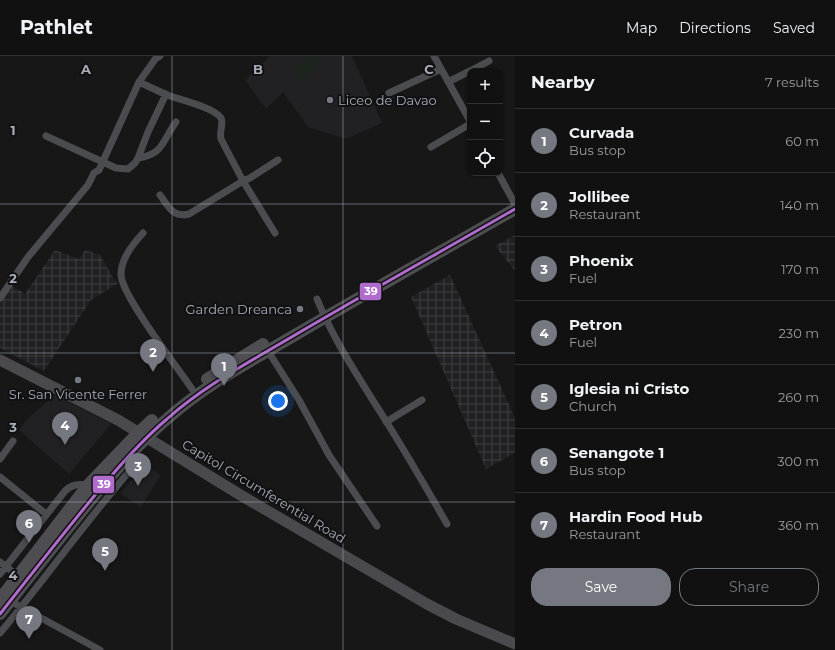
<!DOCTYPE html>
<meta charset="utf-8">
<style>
:root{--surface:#111;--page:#1e1f1f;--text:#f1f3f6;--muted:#9c9d9f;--line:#303131;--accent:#757880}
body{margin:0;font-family:Montserrat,sans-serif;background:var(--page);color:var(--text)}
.controls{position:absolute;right:12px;top:12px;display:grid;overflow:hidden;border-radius:8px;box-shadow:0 1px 3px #0004}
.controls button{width:36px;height:36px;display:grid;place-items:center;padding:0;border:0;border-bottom:1px solid var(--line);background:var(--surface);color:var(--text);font:20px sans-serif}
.you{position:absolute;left:278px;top:345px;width:14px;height:14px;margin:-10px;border:3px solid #fff;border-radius:50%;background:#1a73e8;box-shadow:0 0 0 6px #1a73e833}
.badge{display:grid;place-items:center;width:26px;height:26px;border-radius:50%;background:var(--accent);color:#fff;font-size:13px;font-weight:700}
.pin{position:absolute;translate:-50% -33px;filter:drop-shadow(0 1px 2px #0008)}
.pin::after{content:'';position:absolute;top:21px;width:14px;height:12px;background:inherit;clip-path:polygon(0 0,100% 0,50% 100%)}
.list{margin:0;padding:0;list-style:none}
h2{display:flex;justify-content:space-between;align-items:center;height:52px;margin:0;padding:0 16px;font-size:17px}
h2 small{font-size:13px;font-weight:400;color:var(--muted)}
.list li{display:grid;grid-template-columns:26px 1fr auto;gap:12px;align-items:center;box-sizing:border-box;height:64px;padding:0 16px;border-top:1px solid var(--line)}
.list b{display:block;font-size:15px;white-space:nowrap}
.list p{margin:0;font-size:13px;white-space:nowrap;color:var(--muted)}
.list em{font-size:13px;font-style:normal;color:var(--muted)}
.actions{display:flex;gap:8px;padding:12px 16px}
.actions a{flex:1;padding:9px 0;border:1px solid var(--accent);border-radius:16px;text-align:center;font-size:14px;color:var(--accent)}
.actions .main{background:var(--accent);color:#fff}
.icon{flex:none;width:22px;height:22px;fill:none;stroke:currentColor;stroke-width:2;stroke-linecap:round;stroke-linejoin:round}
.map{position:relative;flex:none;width:515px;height:594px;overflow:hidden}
header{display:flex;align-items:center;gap:24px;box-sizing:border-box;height:56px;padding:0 20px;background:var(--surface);border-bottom:1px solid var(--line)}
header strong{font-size:19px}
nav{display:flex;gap:22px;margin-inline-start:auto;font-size:14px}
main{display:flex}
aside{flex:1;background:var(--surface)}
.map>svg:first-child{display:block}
.built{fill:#212123}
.industrial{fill:url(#industrial-grid)}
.park{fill:#1d241e}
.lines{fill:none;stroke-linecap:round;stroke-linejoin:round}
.minor{stroke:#4b4c50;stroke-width:7}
.secondary{stroke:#4a4a4e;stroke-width:11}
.trunk{stroke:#4e4e52;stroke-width:12}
.bus-1-casing{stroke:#111113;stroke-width:6}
.bus-1{stroke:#b06ccc;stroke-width:3}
.grid{fill:none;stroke:#a8adb8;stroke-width:1;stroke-opacity:0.55}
.poi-dot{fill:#757880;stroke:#111113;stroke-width:1.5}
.labels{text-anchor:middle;stroke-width:4;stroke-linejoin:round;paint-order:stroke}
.poi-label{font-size:13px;fill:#a8adb8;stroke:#111113;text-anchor:start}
.street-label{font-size:13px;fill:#a8adb8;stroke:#111113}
.grid-label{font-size:13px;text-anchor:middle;font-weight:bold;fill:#a8adb8;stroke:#111113;stroke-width:4;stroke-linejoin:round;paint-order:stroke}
.line-badge{stroke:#111113;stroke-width:1.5}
.badge-label{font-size:11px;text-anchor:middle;font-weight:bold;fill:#fff}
</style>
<header>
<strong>Pathlet</strong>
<nav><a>Map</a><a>Directions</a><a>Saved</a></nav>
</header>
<main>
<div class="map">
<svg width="515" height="594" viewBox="0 0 515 594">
<defs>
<pattern id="industrial-grid" width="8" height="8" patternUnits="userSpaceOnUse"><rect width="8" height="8" fill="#212123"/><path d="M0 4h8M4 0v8" fill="none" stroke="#3e3f41"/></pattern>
</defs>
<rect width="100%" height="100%" fill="#171717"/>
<path class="built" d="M 270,0 L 352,0 L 382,67 L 346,83 L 308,71 L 283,36 L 266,53 L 245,24 Z
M 55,339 L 111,368 L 69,418 L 19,374 L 28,362 Z
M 145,409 L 161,419 L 141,451 L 120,437 Z"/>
<path class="industrial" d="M 515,179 L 515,215 L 495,190 Z
M 55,194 L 79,203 L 85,194 L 100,199 L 117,228 L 91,244 L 44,315 L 0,292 L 0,246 L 11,229 L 25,238 Z
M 450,219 L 515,362 L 515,397 L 486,413 L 411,241 Z"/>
<path class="park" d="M 307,0 L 315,0 L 321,6 L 302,24 L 292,14 Z"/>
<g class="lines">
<path class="minor" d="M 434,0 L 470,65
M 470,15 L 489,5
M 139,26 C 148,30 158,35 167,39 C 181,44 213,51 221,62 C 224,67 219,75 221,83 L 243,125 L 275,177
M 448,26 L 470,15
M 389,37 L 441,13
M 46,80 L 116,112 L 128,113 L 135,107 L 138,102 L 148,76 L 166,38
M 431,91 L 470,68
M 138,102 C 164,98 162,85 176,66
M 498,117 L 515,148
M 160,139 C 169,151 173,162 189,158 L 243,125 L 250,122 L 278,104
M 143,177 C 132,189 121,203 121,219 C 122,240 178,312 192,333
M 0,242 L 28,201 L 88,129 L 94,117 L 99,114 L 139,26 L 156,2 L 160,0
M 317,243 C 335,287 361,325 386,365 C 407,399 427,433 447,468
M 268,295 L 299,344 L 329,399 L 377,470
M 386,366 L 422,344
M 0,403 L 13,385
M 0,421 L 46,458
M 0,506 L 18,520
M 0,518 L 65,435 C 72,428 78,428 88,429
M 10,545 L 100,594
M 0,577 C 46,522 87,463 135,409"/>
<path class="secondary" d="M 0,304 L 118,364 L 242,440 L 427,548 L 456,563 L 515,588"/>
<path class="trunk" d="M 207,323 L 263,288
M 0,543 L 88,429 L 138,377 L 152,364
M 0,558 C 33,516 66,474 100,433 C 121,408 142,384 167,363 C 205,329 251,305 295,279 C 368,236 442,195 515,153"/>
<defs>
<path id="bus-1" d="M 0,558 C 33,516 66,474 100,433 C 121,408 142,384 167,363 C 205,329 251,305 295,279 C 368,236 442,195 515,153"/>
</defs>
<use href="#bus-1" class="bus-1-casing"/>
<use href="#bus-1" class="bus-1"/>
</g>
<path class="grid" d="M 172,0 L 172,594M 343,0 L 343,594M 0,148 L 515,148M 0,297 L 515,297M 0,446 L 515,446"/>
<g class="poi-dot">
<circle cx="330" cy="44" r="4"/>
<circle cx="300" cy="253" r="4"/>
<circle cx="78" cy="324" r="4"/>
</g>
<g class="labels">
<g class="poi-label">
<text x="338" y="49">Liceo de Davao</text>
<text x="292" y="258" text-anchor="end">Garden Dreanca</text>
<text x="78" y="343" text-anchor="middle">Sr. San Vicente Ferrer</text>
</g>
<g class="street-label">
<text transform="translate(264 435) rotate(31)" y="5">Capitol Circumferential Road</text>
</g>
</g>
<g class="grid-label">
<text x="86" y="18">A</text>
<text x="258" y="18">B</text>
<text x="429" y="18">C</text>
<text x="13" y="79">1</text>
<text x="13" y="227">2</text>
<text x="13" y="376">3</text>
<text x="13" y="524">4</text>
</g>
<g class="line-badge">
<rect x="359" y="226" width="23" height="19" rx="4" fill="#b06ccc"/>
<rect x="92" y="419" width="23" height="19" rx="4" fill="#b06ccc"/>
</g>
<g class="badge-label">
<text x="371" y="239">39</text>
<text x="104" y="432">39</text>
</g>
</svg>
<div class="controls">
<button>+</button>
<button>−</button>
<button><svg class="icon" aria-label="locate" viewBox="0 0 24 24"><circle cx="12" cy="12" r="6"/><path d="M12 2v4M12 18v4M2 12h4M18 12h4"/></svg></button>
</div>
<div class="you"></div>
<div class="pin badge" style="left:224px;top:330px">1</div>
<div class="pin badge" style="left:153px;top:316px">2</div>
<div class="pin badge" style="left:138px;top:430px">3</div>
<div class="pin badge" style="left:65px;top:389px">4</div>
<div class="pin badge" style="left:105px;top:515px">5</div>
<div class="pin badge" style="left:29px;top:487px">6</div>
<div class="pin badge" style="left:29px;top:583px">7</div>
</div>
<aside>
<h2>Nearby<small>7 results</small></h2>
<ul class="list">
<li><span class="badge">1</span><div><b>Curvada</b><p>Bus stop</p></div><em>60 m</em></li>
<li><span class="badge">2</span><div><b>Jollibee</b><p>Restaurant</p></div><em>140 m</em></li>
<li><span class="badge">3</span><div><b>Phoenix</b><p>Fuel</p></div><em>170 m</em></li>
<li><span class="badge">4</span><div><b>Petron</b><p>Fuel</p></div><em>230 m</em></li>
<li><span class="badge">5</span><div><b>Iglesia ni Cristo</b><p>Church</p></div><em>260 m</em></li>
<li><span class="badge">6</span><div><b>Senangote 1</b><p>Bus stop</p></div><em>300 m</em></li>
<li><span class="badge">7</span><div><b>Hardin Food Hub</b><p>Restaurant</p></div><em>360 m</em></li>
</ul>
<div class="actions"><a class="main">Save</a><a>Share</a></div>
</aside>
</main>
